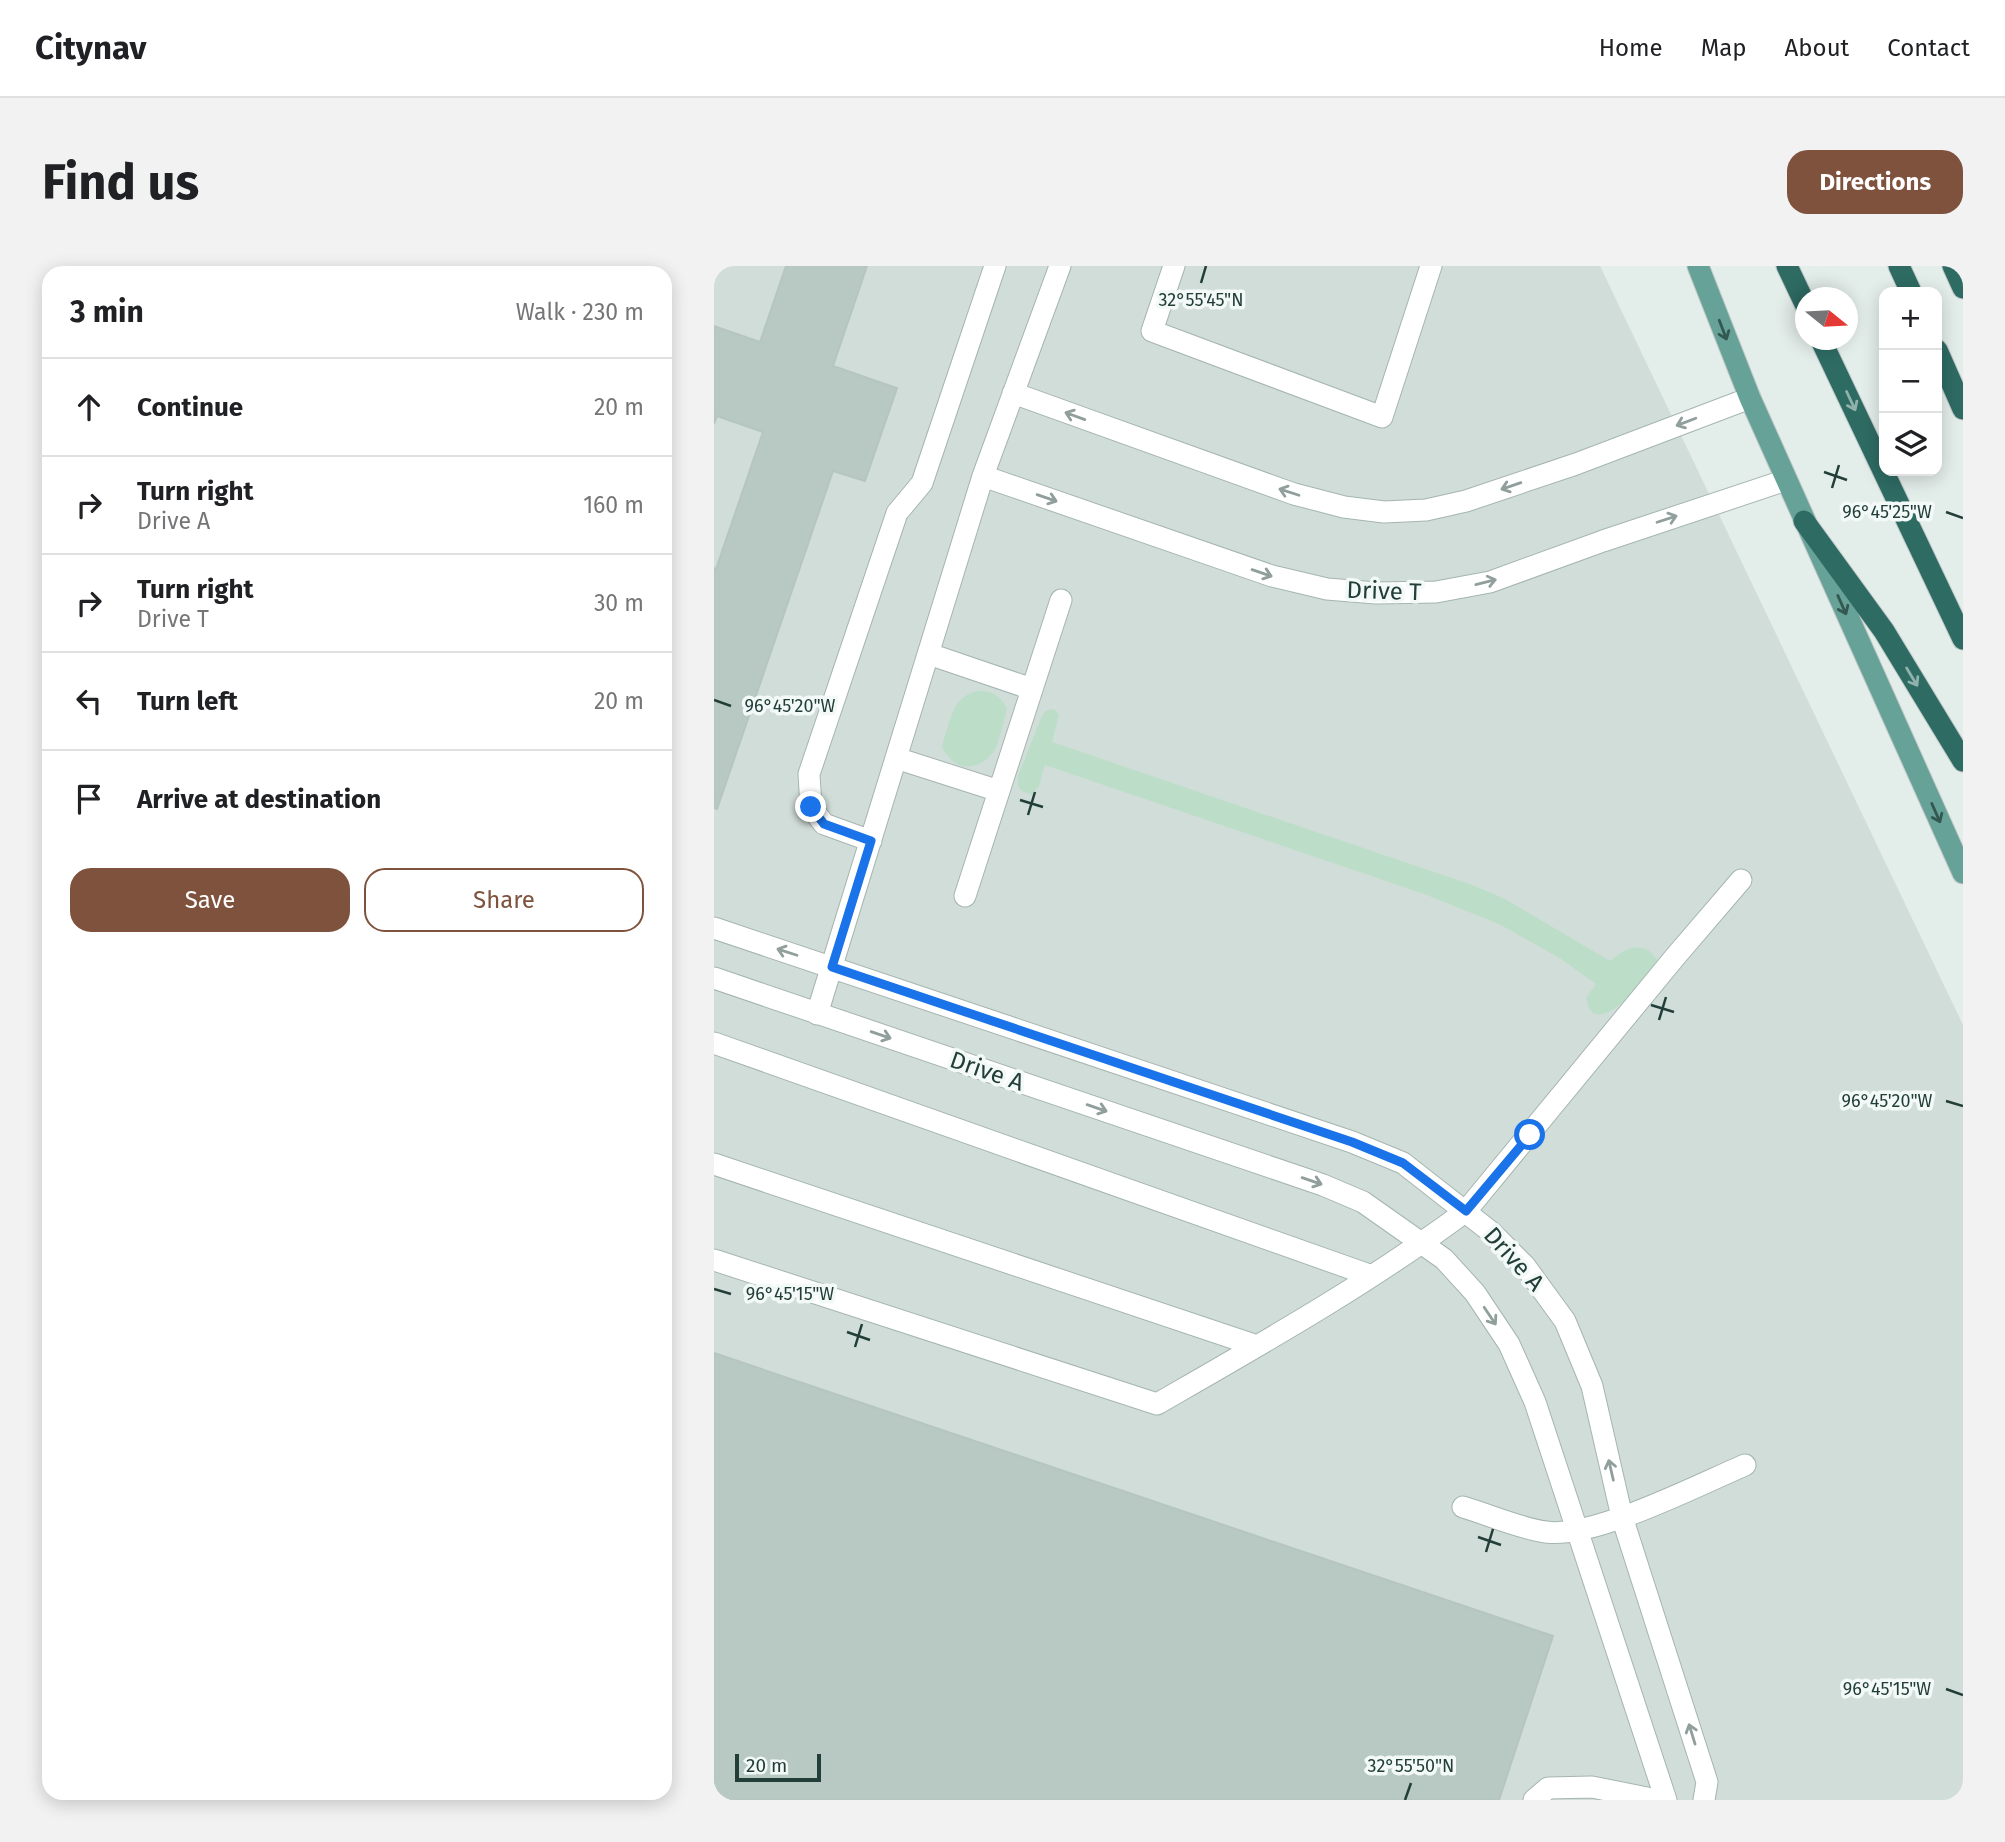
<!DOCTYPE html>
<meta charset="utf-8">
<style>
:root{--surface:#fff;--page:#f2f2f2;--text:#202124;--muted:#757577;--line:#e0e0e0;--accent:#7f523d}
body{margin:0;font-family:"Fira Sans",sans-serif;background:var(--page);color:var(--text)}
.controls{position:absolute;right:21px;top:21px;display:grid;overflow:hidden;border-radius:14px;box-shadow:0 4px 18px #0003}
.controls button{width:63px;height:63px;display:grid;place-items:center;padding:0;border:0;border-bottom:2px solid var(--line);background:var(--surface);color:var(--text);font:35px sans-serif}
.compass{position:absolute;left:1081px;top:21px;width:63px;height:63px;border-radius:50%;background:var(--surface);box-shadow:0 4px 18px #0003;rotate:108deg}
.scale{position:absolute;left:21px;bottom:18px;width:86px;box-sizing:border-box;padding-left:7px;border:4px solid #223e39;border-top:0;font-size:19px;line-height:24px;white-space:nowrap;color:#223e39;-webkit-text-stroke:5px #f3f9f7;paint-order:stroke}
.stop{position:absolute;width:21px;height:21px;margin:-16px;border:5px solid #1a73e8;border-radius:50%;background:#fff}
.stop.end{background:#1a73e8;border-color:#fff;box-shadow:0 2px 7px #0008}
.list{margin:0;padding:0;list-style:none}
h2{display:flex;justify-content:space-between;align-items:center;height:91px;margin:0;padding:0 28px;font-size:30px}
h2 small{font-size:23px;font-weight:400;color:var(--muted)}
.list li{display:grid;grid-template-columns:46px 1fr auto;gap:21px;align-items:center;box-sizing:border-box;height:98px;padding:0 28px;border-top:2px solid var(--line)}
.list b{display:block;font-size:26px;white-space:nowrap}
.list p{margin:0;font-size:23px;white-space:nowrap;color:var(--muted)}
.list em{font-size:23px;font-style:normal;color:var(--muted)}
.actions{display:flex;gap:14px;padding:21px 28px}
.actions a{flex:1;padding:16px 0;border:2px solid var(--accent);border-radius:21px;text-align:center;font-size:24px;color:var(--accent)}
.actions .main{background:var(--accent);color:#fff}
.icon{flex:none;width:38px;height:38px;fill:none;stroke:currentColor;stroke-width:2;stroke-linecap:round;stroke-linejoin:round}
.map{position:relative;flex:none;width:1249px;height:1534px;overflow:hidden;border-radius:21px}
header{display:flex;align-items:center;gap:42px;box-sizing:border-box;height:98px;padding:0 35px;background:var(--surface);border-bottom:2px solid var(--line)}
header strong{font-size:33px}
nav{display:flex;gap:38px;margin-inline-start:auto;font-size:24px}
.intro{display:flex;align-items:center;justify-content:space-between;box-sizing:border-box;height:168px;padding:0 42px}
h1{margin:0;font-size:49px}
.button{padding:18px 32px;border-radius:21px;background:var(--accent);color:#fff;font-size:24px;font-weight:700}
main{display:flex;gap:42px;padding:0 42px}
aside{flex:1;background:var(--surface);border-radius:21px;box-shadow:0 4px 18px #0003}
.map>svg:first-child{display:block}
.built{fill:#d1ddd8}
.green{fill:#bcdec8}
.building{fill:#b8c8c2;stroke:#b5c6c1;stroke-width:2}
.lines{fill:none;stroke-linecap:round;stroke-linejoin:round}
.minor-casing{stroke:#a5b5b1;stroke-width:23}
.major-casing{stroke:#c1c9c8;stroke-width:23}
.highway-casing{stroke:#c1c9c8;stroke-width:23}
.minor{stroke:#fff;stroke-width:21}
.major{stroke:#67a298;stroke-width:21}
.highway{stroke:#2e6b63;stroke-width:21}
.oneway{stroke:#335751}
.oneway2{stroke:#90b2ad}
.oneway3{stroke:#909e9c}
.route{stroke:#1a73e8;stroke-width:9}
.ticks{fill:none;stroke:#223e39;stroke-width:2.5}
.labels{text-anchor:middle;stroke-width:7;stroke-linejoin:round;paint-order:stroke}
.street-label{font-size:24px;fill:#223e39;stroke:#f3f9f7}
.ticks-label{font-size:18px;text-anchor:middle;fill:#223e39;stroke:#f3f9f7;stroke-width:7;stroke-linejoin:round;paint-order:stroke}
</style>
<header>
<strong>Citynav</strong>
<nav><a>Home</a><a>Map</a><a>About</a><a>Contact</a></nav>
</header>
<div class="intro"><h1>Find us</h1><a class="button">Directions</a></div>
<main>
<aside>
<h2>3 min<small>Walk · 230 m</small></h2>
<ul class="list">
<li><svg class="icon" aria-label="ahead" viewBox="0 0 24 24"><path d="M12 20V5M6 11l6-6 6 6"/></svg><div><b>Continue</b></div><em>20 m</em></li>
<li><svg class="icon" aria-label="right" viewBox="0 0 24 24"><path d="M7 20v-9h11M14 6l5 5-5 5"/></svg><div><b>Turn right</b><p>Drive A</p></div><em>160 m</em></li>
<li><svg class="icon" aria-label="right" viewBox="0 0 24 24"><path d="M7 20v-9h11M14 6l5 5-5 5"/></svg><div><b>Turn right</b><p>Drive T</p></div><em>30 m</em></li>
<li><svg class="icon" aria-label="left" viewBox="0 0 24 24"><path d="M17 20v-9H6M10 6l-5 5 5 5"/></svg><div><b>Turn left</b></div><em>20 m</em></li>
<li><svg class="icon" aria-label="arrive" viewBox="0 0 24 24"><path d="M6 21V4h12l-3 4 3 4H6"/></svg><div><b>Arrive at destination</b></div></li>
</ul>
<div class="actions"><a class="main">Save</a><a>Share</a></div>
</aside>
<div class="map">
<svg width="1249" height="1534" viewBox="0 0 1249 1534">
<rect width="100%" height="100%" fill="#e3ede9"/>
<path class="built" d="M 0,0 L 886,0 L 1249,759 L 1249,1534 L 0,1534 Z"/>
<path class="green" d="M 264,425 C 279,425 285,429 293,442 C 290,454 287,468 283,479 C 277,494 259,506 243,498 C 236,494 232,487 228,481 L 229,476 C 237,454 238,430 264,425 Z
M 336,443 L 341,444 L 345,449 L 338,476 L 761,620 L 791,633 L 896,695 C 911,682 930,673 943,694 C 936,710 880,780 872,732 L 882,718 L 847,693 L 787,659 L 713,629 L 331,499 L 325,520 L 318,529 L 308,525 L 304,520 L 304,510 L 327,452 L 330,446 Z"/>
<path class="building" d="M 72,0 L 153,0 L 119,100 L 183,122 L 151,215 L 119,205 L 3,543 L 0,542 L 0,302 L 2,303 L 49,166 L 3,150 L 0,158 L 0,60 L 46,76 Z
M 0,1087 L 839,1370 L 785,1534 L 0,1534 Z"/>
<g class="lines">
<defs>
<path id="minor" d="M 460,0 L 438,65 L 668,151 L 717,0
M 299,127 L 580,228 L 630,241 L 670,246 L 712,244 L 752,235 L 862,198 L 1036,132
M 269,210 L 558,310 L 613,323 L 662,327 L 722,326 L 776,316 L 889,275 L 1072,214
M 215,388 L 318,423
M 182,492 L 285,525
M 157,575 L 110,558 L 97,541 L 95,508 L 183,247 L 208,217 L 281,0
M 251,630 L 347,334
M 0,662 L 638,876 L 689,897 L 777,966 L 811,1000 L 851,1055 L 878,1120 L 908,1251 L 993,1516 L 990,1534
M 0,712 L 609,919 L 649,936 L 730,993 L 761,1027 L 795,1078 L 821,1136 L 952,1534
M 103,748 L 269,210 L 346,0
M 0,777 L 658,1010
M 0,898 L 543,1080
M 0,994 L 443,1138 C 549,1077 654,1018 752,945 L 961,691 L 1027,614
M 749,1241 C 776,1249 804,1262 832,1266 C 879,1273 984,1219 1031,1199
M 820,1534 L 834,1522 L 878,1521 L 943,1534"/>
<path id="major" d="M 984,0 L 1036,132 L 1249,607"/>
<path id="highway" d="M 1073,0 L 1092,40
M 1185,0 L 1197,26
M 1239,0 L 1249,22
M 1107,74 L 1249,373
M 1223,84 L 1249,143
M 1090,255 L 1170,365 L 1249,495"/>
</defs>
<use href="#minor" class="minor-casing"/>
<use href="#major" class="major-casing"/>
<use href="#highway" class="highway-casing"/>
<use href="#minor" class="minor"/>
<use href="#major" class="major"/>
<use href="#highway" class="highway"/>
</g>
<defs><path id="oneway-shaft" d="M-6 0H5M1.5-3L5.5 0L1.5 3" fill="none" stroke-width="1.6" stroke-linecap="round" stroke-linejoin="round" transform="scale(1.75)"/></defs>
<g class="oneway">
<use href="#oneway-shaft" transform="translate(1009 64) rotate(69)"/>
<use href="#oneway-shaft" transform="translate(1128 339) rotate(66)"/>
<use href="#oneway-shaft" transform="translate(1222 547) rotate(66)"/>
</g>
<g class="oneway2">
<use href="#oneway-shaft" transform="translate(1137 135) rotate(65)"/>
<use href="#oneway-shaft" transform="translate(1198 411) rotate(59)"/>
</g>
<g class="oneway3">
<use href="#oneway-shaft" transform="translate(361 150) rotate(-160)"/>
<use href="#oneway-shaft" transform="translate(972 156) rotate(159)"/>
<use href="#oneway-shaft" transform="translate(797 220) rotate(161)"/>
<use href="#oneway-shaft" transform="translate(575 226) rotate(-162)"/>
<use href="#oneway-shaft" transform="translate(333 232) rotate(19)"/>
<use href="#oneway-shaft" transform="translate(953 253) rotate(-18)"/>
<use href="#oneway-shaft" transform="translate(548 307) rotate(19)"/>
<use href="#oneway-shaft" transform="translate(772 316) rotate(-14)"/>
<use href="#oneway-shaft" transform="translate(73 686) rotate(-162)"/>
<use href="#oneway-shaft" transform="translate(167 769) rotate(19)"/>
<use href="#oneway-shaft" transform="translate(383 842) rotate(19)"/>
<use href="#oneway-shaft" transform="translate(598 915) rotate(19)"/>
<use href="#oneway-shaft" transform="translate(776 1050) rotate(56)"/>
<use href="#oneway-shaft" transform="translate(897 1204) rotate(-103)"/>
<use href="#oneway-shaft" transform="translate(978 1468) rotate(-107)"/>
</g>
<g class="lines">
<path class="route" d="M 97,541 L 110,558 L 157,575 L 118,701 L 638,876 L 689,897 L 752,945 L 816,869"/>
</g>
<path class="ticks" d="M 487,17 L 492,0M 1110,206 L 1133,214M 1118,222 L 1125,199M 1232,246 L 1249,252M 0,434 L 17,440M 306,534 L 329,541M 314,549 L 321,526M 937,739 L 960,746M 945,754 L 952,731M 1232,835 L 1249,840M 0,1023 L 17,1028M 133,1066 L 156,1074M 141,1081 L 148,1058M 764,1271 L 787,1279M 772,1286 L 779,1263M 1232,1423 L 1249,1429M 691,1534 L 697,1517"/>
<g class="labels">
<g class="street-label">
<text transform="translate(670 325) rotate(2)" y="8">Drive T</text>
<text transform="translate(273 805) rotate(19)" y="8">Drive A</text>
<text transform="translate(800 993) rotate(48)" y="8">Drive A</text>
</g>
</g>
<g class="ticks-label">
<text x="487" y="40">32°55'45"N</text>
<text x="1173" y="252">96°45'25"W</text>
<text x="76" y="446">96°45'20"W</text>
<text x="1173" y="841">96°45'20"W</text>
<text x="76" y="1034">96°45'15"W</text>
<text x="1173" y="1429">96°45'15"W</text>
<text x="697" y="1506">32°55'50"N</text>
</g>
</svg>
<div class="controls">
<button>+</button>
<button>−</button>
<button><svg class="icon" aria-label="layers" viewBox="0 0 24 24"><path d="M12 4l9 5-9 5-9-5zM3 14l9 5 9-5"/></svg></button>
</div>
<svg class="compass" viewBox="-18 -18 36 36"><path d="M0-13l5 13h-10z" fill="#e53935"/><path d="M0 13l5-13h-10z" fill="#757577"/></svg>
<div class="scale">20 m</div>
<div class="stop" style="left:816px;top:869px"></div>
<div class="stop end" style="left:97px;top:541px"></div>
</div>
</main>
